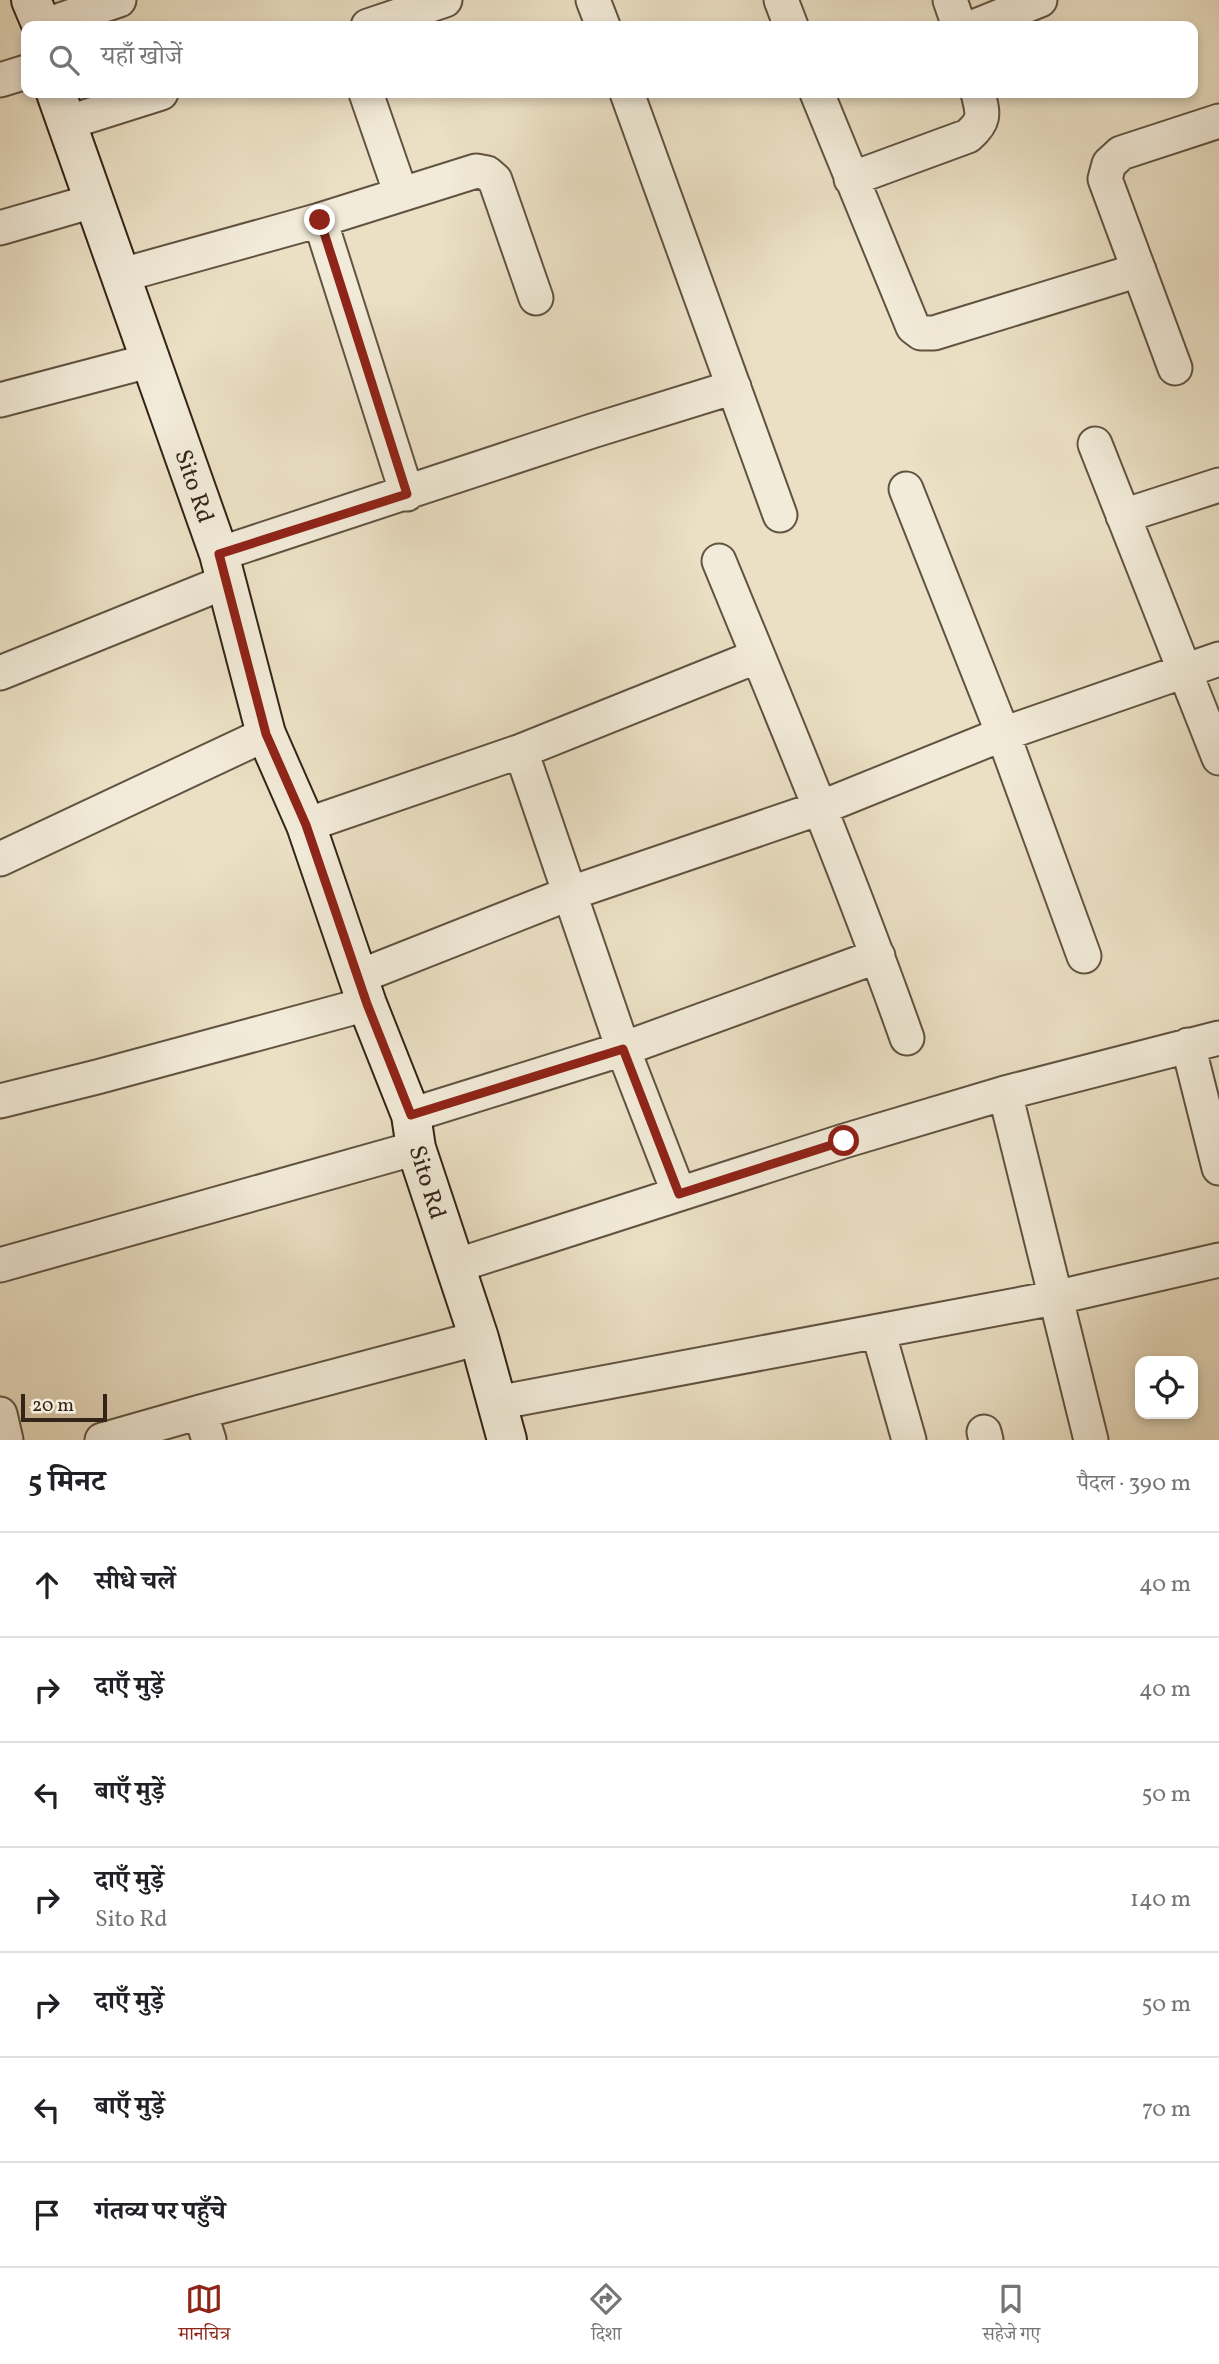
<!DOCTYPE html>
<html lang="hi">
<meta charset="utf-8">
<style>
:root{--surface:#fff;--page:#f6f6f6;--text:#202124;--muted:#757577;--line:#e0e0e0;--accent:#8f2418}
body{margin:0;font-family:Vollkorn,"Noto Serif Devanagari",serif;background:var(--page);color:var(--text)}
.controls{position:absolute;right:21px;bottom:21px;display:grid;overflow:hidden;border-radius:14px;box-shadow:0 4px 10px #0003}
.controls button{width:63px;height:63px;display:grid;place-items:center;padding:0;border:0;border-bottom:2px solid var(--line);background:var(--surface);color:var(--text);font:35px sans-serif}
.scale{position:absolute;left:21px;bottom:18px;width:86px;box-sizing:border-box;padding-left:7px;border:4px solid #332417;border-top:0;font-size:19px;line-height:24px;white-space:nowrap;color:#332417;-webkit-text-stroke:5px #f2ebd9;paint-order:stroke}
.stop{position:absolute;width:21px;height:21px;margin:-16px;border:5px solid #8f2418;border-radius:50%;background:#fff}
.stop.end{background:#8f2418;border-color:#fff;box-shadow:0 2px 7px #0008}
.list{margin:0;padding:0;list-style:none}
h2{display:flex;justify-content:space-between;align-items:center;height:91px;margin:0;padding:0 28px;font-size:30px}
h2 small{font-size:23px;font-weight:400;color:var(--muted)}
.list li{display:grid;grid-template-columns:46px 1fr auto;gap:21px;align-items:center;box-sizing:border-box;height:105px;padding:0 28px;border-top:2px solid var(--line)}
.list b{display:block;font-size:26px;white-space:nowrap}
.list p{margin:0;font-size:23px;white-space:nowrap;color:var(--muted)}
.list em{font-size:23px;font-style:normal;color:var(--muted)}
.icon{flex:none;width:38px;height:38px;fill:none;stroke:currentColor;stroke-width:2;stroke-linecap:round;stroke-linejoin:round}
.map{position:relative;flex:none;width:1219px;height:1440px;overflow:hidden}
.search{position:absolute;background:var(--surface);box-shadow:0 4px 10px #0003;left:21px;right:21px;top:21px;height:77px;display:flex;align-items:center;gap:18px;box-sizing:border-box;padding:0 24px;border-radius:14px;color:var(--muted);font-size:26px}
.sheet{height:826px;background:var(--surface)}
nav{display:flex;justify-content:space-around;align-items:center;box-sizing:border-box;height:98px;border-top:2px solid var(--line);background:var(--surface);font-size:19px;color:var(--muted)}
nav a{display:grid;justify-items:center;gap:4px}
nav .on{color:var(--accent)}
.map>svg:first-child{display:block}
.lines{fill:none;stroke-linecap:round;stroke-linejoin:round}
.minor-casing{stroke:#615342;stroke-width:37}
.secondary-casing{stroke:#332417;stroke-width:42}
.minor{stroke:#f2ebd9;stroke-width:33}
.secondary{stroke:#f2ebd9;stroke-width:38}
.route{stroke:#8f2418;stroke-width:9}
.labels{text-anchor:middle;stroke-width:7;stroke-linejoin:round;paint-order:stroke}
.street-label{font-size:24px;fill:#332417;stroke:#f2ebd9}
</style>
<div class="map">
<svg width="1219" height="1440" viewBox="0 0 1219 1440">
<rect width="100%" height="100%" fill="#ebe0c4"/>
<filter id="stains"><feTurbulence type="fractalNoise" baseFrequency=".00286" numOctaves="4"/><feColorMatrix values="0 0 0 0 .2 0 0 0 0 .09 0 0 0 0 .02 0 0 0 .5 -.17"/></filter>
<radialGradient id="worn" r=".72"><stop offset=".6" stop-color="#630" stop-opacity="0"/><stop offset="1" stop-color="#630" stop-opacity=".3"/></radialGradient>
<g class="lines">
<defs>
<path id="minor" d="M 593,0 L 603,26
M 781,0 L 791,26
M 950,0 L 959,26
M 43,26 L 119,0
M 368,26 L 445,0
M 976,26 L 1040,0
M 0,80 L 26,72
M 366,93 L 401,194
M 627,93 L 780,515
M 817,93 L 913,327 L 921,333 L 934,333 L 1139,270
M 66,123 L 161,93
M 851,179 L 968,136 C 986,120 983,114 978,93
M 320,220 L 407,494
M 0,228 L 93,201
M 122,275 L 320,220 L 476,171 L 487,173 L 495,180 L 536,298
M 1175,368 L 1105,179 L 1109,164 L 1121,153 L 1219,121
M 0,400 L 152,360
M 1095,444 L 1219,758
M 906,489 L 1003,734 L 1084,956
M 1123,516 L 1219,485
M 219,554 L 592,431 L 734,387
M 719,561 C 784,719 850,877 907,1038
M 0,673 L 225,582
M 521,751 L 623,1049 L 679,1194
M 306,825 L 521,751 L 758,656
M 0,859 L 266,734
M 358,977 L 568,894 L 820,808 L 1003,734 L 1219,659
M 1188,1045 L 1219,1168
M 0,1101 L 97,1077 L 367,1004
M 411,1115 L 623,1049 L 878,956
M 0,1265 L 416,1148
M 455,1266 L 844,1141 L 1005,1093
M 878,1331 L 909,1440
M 496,1403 L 1054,1298 L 1219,1260
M 200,1412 L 209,1440
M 0,1414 L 6,1440
M 984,1432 L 986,1440
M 102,1440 L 200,1412 L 479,1338
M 1091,1440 L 1005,1093 L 1219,1038"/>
<path id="secondary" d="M 31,0 L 42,26
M 56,93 L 219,554 L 266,734 L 306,825 L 367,1004 L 411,1115 L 416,1148 L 479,1338 L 507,1440"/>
</defs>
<use href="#minor" class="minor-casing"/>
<use href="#secondary" class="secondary-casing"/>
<use href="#minor" class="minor"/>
<use href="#secondary" class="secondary"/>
</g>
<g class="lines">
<path class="route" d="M 320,220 L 407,494 L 219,554 L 266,734 L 306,825 L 367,1004 L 411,1115 L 623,1049 L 679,1194 L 844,1141"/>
</g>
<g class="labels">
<g class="street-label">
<text transform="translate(195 486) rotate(71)" y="8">Sito Rd</text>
<text transform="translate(428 1182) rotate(73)" y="8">Sito Rd</text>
</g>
</g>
<rect width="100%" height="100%" filter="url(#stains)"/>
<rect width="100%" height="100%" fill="url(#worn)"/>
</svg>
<div class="controls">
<button><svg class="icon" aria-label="locate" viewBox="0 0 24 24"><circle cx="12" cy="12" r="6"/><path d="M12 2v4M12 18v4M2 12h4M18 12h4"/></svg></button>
</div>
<div class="scale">20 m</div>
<div class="stop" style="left:844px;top:1141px"></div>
<div class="stop end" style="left:320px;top:220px"></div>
<div class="search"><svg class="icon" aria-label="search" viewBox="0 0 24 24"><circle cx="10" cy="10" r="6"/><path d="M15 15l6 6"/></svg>यहाँ खोजें</div>
</div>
<section class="sheet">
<h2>5 मिनट<small>पैदल · 390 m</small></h2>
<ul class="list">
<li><svg class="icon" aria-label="ahead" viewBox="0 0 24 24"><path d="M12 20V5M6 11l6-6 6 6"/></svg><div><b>सीधे चलें</b></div><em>40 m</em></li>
<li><svg class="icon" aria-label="right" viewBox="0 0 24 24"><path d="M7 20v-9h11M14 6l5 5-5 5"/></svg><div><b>दाएँ मुड़ें</b></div><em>40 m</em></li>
<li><svg class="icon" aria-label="left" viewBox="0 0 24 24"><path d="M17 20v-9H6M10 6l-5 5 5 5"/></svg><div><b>बाएँ मुड़ें</b></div><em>50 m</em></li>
<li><svg class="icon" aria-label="right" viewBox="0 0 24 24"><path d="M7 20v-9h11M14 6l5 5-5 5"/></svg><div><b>दाएँ मुड़ें</b><p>Sito Rd</p></div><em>140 m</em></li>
<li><svg class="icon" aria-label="right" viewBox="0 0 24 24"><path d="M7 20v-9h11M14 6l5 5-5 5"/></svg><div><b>दाएँ मुड़ें</b></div><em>50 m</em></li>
<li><svg class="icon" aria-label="left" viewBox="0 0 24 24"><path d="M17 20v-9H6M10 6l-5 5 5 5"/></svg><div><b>बाएँ मुड़ें</b></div><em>70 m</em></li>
<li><svg class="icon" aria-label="arrive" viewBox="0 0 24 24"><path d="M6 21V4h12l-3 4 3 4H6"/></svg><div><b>गंतव्य पर पहुँचे</b></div></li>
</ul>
</section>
<nav>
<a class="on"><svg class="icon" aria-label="map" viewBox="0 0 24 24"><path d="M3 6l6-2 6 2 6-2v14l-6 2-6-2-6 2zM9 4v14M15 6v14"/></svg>मानचित्र</a>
<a><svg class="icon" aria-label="directions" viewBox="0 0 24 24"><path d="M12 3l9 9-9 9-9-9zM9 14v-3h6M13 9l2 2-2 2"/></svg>दिशा</a>
<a><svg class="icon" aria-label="saved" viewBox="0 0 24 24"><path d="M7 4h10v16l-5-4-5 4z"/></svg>सहेजे गए</a>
</nav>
